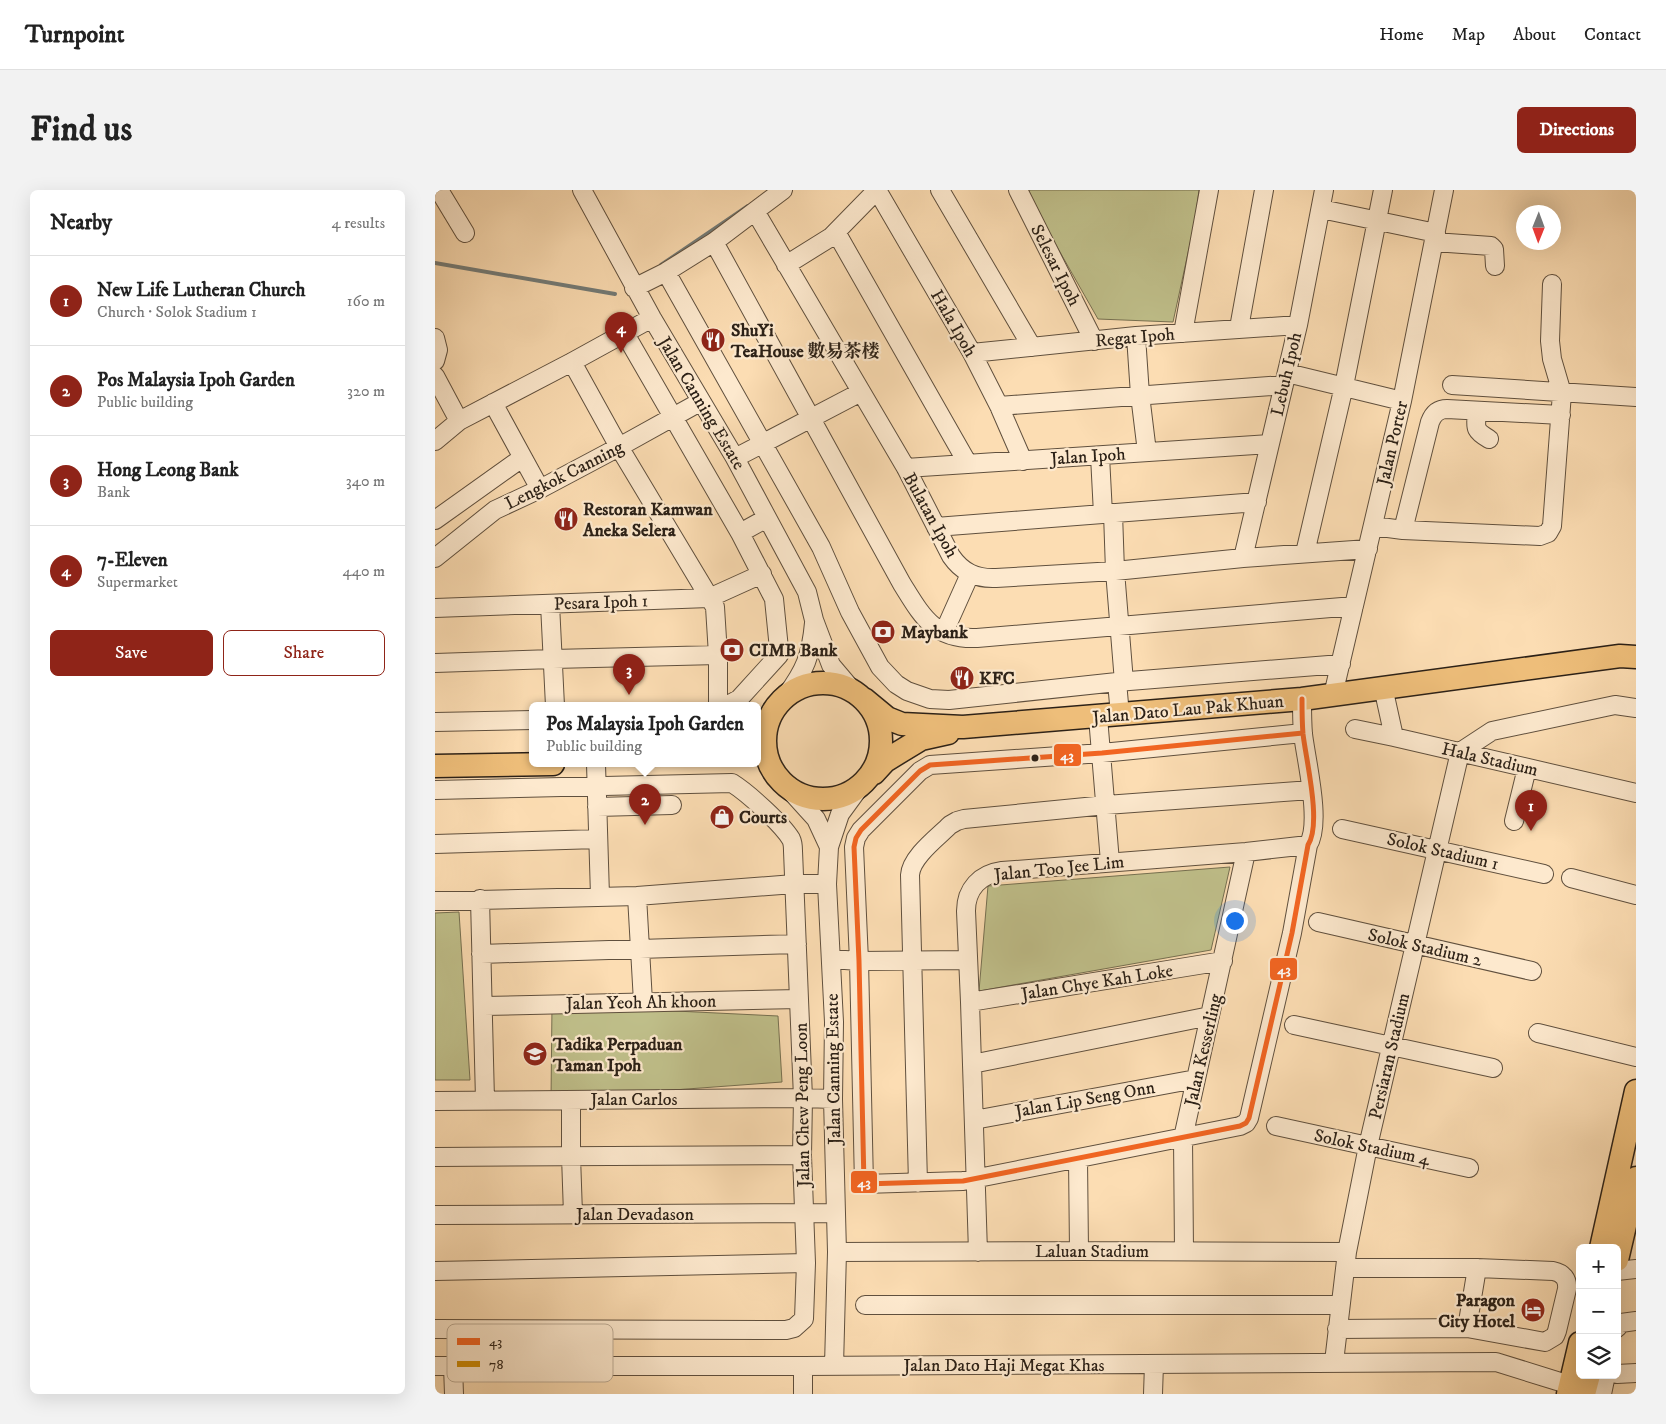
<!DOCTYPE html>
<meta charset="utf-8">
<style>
:root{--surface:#fff;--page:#f2f2f2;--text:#222;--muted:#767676;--line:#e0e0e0;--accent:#8f2418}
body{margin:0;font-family:"IM FELL DW Pica","Noto Serif SC",serif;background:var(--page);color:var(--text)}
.controls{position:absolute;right:15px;bottom:15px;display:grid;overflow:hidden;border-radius:8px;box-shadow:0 5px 20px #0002}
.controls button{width:45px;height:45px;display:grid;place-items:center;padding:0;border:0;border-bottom:1px solid var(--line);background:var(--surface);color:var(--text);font:25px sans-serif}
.compass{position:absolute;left:1081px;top:15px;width:45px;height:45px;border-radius:50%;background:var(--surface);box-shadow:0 5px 20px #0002;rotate:181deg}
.you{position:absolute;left:799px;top:730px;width:18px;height:18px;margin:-12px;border:4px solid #fff;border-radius:50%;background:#1a73e8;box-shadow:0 0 0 8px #1a73e833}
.badge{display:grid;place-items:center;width:32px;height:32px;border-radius:50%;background:var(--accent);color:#fff;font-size:16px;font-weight:700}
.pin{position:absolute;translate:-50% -41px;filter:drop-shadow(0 1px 2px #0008)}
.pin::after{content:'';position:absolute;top:26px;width:18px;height:15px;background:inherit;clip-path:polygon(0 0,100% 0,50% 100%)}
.popup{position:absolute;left:94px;top:512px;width:232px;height:65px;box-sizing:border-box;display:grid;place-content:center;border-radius:8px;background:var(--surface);filter:drop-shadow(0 1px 4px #0005);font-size:16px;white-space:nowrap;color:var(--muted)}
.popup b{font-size:19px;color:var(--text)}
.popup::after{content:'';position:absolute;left:50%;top:100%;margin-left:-10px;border:10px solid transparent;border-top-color:var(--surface)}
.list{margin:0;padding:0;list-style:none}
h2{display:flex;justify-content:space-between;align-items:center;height:65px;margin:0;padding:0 20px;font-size:21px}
h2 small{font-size:16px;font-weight:400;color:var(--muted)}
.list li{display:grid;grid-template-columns:32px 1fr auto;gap:15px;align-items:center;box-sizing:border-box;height:90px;padding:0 20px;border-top:1px solid var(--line)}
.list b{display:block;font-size:19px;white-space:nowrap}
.list p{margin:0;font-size:16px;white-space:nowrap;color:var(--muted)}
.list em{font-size:16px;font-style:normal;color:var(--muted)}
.actions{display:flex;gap:10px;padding:15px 20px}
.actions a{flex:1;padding:11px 0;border:1px solid var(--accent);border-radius:8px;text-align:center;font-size:18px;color:var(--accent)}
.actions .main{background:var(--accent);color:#fff}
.icon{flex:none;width:28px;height:28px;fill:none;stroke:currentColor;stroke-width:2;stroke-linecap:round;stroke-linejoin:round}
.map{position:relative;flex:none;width:1201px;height:1204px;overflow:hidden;border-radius:8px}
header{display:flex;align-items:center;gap:30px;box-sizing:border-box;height:70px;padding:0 25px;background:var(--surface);border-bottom:1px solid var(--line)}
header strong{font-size:24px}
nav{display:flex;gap:28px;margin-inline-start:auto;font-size:18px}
.intro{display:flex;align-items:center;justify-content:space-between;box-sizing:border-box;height:120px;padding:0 30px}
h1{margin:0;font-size:35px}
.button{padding:12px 22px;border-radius:8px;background:var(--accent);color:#fff;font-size:18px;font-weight:700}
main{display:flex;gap:30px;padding:0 30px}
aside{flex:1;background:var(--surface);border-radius:8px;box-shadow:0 5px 20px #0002}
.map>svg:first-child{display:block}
.green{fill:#c0c08b;stroke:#767051}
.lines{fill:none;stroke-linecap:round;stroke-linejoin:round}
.stream{stroke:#747c78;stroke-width:4}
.minor-casing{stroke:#60503e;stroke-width:20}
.major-casing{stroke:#2c2117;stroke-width:25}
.minor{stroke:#fde9ce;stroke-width:18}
.major{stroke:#eebe7a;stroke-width:22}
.bus-1-casing{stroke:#fde9ce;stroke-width:9}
.bus-1{stroke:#f26522;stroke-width:5}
.bus-dot{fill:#2c2117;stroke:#fde9ce;stroke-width:2}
.labels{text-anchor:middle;stroke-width:4.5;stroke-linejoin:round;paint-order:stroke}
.street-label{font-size:18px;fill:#2c2117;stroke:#fde9ce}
.poi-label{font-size:18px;font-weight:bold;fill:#2c2117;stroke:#fde9ce;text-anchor:start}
.key{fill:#fde9ce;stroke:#bead97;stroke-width:1}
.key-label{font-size:14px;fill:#2c2117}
.line-badge{stroke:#fde9ce;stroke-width:2}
.badge-label{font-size:14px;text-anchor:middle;font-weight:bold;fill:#fff}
</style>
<header>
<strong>Turnpoint</strong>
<nav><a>Home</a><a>Map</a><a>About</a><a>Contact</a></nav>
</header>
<div class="intro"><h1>Find us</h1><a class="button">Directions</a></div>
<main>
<aside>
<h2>Nearby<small>4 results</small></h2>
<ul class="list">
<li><span class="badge">1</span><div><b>New Life Lutheran Church</b><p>Church · Solok Stadium 1</p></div><em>160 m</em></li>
<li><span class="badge">2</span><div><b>Pos Malaysia Ipoh Garden</b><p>Public building</p></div><em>320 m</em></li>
<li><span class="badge">3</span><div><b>Hong Leong Bank</b><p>Bank</p></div><em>340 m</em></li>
<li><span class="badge">4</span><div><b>7-Eleven</b><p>Supermarket</p></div><em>440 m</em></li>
</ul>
<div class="actions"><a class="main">Save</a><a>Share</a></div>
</aside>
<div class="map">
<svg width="1201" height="1204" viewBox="0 0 1201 1204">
<rect width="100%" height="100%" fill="#fcddb3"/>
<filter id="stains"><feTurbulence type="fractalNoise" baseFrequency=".004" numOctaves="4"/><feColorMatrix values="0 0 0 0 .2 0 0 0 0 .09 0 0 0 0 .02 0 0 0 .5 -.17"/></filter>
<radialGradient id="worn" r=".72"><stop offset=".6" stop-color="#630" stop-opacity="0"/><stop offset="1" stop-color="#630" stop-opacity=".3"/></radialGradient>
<path class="green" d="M 595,0 L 764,0 L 760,31 L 738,132 L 663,129 L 592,4 Z
M 795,677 L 776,760 L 544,801 L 553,696 Z
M 24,722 L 35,890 L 0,890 L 0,723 Z
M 117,815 L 343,826 L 347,892 L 116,909 Z"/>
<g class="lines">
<path class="stream" d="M 0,73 L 180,104
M 226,75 L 313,16"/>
<defs>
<path id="minor" d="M 4,0 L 30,43
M 147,0 L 217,128 L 300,268 L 372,402 L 379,430 L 396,475 L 418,501
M 442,0 L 537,163 L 564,216 L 588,271
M 505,0 L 597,157
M 583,0 L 659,151
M 886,19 L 1001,43
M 320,21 L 471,278 L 516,366 C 527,382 541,389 561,388 L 680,381 L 808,368 L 933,359
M 401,42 L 533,274
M 279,52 L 467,394 C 487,426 499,450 542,448 L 919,416
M 999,52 L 1056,56 L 1059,59 L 1060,76
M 351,75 L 396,47 L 442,0
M 231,82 L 386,357 L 415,422 L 445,477 L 461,494 L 472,501 L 495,509 L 514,510 L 682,492 L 906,474
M 199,98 L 231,82 L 279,52 L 348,0
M 804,138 L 829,0
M 189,142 L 305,343 L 339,409 L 344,459 L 344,465 L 304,509 L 291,516
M 748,143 L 774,0
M 701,146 L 705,205 L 712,262
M 0,148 L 3,160 L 0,171
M 537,163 L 701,146 L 863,135
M 137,172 L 184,257 L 280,417 L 283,465 L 283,516
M 852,183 L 967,211
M 0,186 L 24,231
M 1017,195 L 1201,207
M 58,213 L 105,299
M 564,216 L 849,195
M 1042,221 C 1041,237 1038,240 1054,249
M 0,251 L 24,231 L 137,172 L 217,128
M 665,266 L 668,324
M 300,268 L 426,202
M 471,278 L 835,254
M 678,323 L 680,381 L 689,492
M 0,330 L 87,268
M 938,336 L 968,340 L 1105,346 L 1113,343 L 1117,336 L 1127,203 L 1117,169 L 1115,151 L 1117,94
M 501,337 L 822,312
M 968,340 L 995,232 C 998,224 1003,219 1012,219 L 1126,225
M 305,343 L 332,328
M 870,363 L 909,196 L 948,0
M 0,368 L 60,320 L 105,299 L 184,257 L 265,212
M 808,368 L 863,135 L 889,0
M 115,414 L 120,516
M 0,418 L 274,408 L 327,384
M 509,442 L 535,384
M 0,473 L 118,469 L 283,465
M 682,492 L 685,525
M 948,497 L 959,547 L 1201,603
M 898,505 L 967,211 L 1009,0
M 351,506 C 370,480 376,466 379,433
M 867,509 C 867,521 867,532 868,544 C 871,570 887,634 873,655 L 857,743 L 814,928 L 811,933 L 805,936 L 528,991 L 429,994 L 424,771 L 419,657 L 421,648 L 426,640 L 485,581 L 495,575 L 667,563 L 868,543
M 663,527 L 675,672
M 0,532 L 98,530
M 920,539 L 959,547
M 161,574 L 165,706
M 352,597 L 381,629 L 394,657 L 392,694 L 399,832 L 398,909 L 402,1062 L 399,1176
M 0,600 L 297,593 C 313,603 347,634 356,649 C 358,653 358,657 358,661 L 368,908 L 367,965 L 371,1073 L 369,1129 L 359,1138 L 351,1140 L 0,1139
M 162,617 L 237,615
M 1079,631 L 1092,578
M 907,639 L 1109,684
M 0,654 L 163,649
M 394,657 L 405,624 L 424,598
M 1136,688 L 1201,705
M 202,706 L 208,812
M 45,709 L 50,910
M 0,711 L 202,706 L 359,694 L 392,694
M 883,732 L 1097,781
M 46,764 L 362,754
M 396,769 L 424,771 L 533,770
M 535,812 L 788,771
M 49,816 L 364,809
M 859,835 L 1058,878
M 1103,843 L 1201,867
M 537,874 L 775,826
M 136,910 L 136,966 L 138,1024
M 0,911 L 368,908 L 398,909
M 539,930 L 761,889
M 841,936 L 1034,978
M 0,967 L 367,965
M 643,969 L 644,1061
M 483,993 L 475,685 C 476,667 503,647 515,635 L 522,631 L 529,629 L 671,615 L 876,600
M 0,1025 L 401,1023
M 749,1061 L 748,948 L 811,662
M 402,1062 L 644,1061 L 912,1062
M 543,1062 L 535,812 L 531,721 C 531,699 545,684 567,681 L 811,662 L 873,655
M 0,1081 L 371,1073
M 1182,1081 L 1201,1079
M 430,1115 L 905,1115
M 1032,1138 L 1042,1078
M 1182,1138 L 1186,1133 L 1201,1131
M 902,1139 L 1032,1138 L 1110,1152 L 1120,1146 L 1122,1141 L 1132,1099 C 1133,1089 1128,1083 1118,1081 L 1042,1078 L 910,1078
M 899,1172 L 912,1062 L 933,956 L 1025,562 L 1057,541 L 1180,515 L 1201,518
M 0,1176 L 368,1176 L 1061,1172 L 1135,1195
M 18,1176 L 19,1204
M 368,1176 L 368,1204
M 1182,1184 L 1201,1183
M 718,1204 L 719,1174
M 1167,1204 L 1171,1185"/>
<path id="major" d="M330 551a58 58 0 1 1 116 0a58 58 0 1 1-116 0Z
M 429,509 L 452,528 L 467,534 L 528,537 L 867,509 L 1185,466 L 1201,467
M 0,576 L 118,574
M 439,583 L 450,571 L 486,549 L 513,543
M 1166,1058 L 1201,901
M 1182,1070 L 1201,988
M 1133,1204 L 1145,1153
M 1149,1204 L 1154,1185"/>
</defs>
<use href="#minor" class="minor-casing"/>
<use href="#major" class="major-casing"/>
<use href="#minor" class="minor"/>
<use href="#major" class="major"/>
<defs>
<path id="bus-1" d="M 867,509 C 867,521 867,532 868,544 C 871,570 887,634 873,655 L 857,743 L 814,928 L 811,933 L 805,936 L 528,991 L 429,994 L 424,771 L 419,657 L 421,648 L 426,640 L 485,581 L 495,575 L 667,563 L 868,543"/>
</defs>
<use href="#bus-1" class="bus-1-casing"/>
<use href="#bus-1" class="bus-1"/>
</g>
<defs>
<symbol id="restaurant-disc" viewBox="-11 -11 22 22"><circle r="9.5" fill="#8f2418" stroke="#fde9ce"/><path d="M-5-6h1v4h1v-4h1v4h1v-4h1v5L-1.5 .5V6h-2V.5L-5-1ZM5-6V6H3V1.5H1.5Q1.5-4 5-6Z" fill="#fff"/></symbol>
<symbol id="bank-disc" viewBox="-11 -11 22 22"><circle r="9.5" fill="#8f2418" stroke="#fde9ce"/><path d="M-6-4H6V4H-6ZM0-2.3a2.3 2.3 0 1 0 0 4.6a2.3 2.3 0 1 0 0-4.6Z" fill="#fff"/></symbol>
<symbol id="shop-disc" viewBox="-11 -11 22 22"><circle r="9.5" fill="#8f2418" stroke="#fde9ce"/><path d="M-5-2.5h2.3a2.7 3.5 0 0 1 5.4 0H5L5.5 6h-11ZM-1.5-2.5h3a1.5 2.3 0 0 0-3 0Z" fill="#fff"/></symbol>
<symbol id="school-disc" viewBox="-11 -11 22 22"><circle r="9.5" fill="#8f2418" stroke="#fde9ce"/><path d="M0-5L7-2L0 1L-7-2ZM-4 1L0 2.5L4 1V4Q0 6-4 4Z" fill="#fff"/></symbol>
<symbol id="hotel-disc" viewBox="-11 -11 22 22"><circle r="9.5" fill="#8f2418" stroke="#fde9ce"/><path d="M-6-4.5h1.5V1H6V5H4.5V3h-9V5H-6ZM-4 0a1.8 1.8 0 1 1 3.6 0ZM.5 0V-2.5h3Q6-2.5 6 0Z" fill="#fff"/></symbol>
</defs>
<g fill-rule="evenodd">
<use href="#restaurant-disc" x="264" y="136" width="28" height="28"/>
<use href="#restaurant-disc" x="117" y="315" width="28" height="28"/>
<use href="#bank-disc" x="434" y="428" width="28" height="28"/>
<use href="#bank-disc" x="283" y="446" width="28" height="28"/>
<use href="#restaurant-disc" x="513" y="474" width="28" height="28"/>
<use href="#shop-disc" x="273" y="613" width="28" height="28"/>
<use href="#school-disc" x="86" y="850" width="28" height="28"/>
<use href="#hotel-disc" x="1084" y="1106" width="28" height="28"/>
</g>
<circle class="bus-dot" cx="600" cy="568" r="4.5"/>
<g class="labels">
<g class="street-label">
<text transform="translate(621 75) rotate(63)" y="6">Selesar Ipoh</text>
<text transform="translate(519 133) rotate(60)" y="6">Hala Ipoh</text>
<text transform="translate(700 147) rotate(-5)" y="6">Regat Ipoh</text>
<text transform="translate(851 184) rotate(-77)" y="6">Lebuh Ipoh</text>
<text transform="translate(267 213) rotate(59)" y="6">Jalan Canning Estate</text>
<text transform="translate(957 253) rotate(-77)" y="6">Jalan Porter</text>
<text transform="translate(653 266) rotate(-4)" y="6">Jalan Ipoh</text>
<text transform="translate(129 285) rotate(-27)" y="6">Lengkok Canning</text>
<text transform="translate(496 325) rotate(61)" y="6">Bulatan Ipoh</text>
<text transform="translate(166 412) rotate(-2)" y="6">Pesara Ipoh 1</text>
<text transform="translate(753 519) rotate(-5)" y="6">Jalan Dato Lau Pak Khuan</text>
<text transform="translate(1055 569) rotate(13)" y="6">Hala Stadium</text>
<text transform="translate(1008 661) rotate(13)" y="6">Solok Stadium 1</text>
<text transform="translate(624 678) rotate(-6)" y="6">Jalan Too Jee Lim</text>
<text transform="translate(990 757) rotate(13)" y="6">Solok Stadium 2</text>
<text transform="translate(662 792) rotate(-9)" y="6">Jalan Chye Kah Loke</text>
<text transform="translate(206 812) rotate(-1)" y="6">Jalan Yeoh Ah khoon</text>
<text transform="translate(768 860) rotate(-77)" y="6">Jalan Kesserling</text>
<text transform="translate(954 866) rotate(-77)" y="6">Persiaran Stadium</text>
<text transform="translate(398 879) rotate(-91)" y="6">Jalan Canning Estate</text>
<text x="199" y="915">Jalan Carlos</text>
<text transform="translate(650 909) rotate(-10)" y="6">Jalan Lip Seng Onn</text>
<text transform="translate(367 915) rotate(-91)" y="6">Jalan Chew Peng Loon</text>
<text transform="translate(937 957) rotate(12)" y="6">Solok Stadium 4</text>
<text x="200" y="1030">Jalan Devadason</text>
<text x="657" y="1067">Laluan Stadium</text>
<text x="569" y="1181">Jalan Dato Haji Megat Khas</text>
</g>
<g class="poi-label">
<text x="296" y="146">ShuYi<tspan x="296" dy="21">TeaHouse 數易茶楼</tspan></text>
<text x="148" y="325">Restoran Kamwan<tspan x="148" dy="21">Aneka Selera</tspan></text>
<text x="466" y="448">Maybank</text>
<text x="314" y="466">CIMB Bank</text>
<text x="544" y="494">KFC</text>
<text x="304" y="633">Courts</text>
<text x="118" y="860">Tadika Perpaduan<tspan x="118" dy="21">Taman Ipoh</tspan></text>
<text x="1080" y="1116" text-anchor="end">Paragon<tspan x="1080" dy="21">City Hotel</tspan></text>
</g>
</g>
<rect x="12" y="1134" width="166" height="58" rx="8" class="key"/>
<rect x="22" y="1148" width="23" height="7" fill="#f26522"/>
<rect x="22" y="1171" width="23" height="6" fill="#ce8b05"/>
<g class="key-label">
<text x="54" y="1156">43</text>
<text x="54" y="1179">78</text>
</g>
<g class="line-badge">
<rect x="618" y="553" width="29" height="24" rx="5" fill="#f26522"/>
<rect x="834" y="767" width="29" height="24" rx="5" fill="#f26522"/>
<rect x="415" y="980" width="28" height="24" rx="5" fill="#f26522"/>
</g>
<g class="badge-label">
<text x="632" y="570">43</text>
<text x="849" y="784">43</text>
<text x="429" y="997">43</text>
</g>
<rect width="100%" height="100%" filter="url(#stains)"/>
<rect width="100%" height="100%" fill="url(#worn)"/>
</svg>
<div class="controls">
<button>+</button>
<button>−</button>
<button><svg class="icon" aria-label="layers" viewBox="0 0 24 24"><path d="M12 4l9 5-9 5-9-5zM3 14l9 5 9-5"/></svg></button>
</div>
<svg class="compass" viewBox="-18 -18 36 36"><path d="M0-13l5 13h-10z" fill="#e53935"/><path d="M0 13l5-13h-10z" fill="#767676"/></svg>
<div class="you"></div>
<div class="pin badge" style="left:1096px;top:641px">1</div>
<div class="pin badge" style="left:210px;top:635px">2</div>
<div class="popup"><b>Pos Malaysia Ipoh Garden</b>Public building</div>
<div class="pin badge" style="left:194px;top:505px">3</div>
<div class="pin badge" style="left:186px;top:163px">4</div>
</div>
</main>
